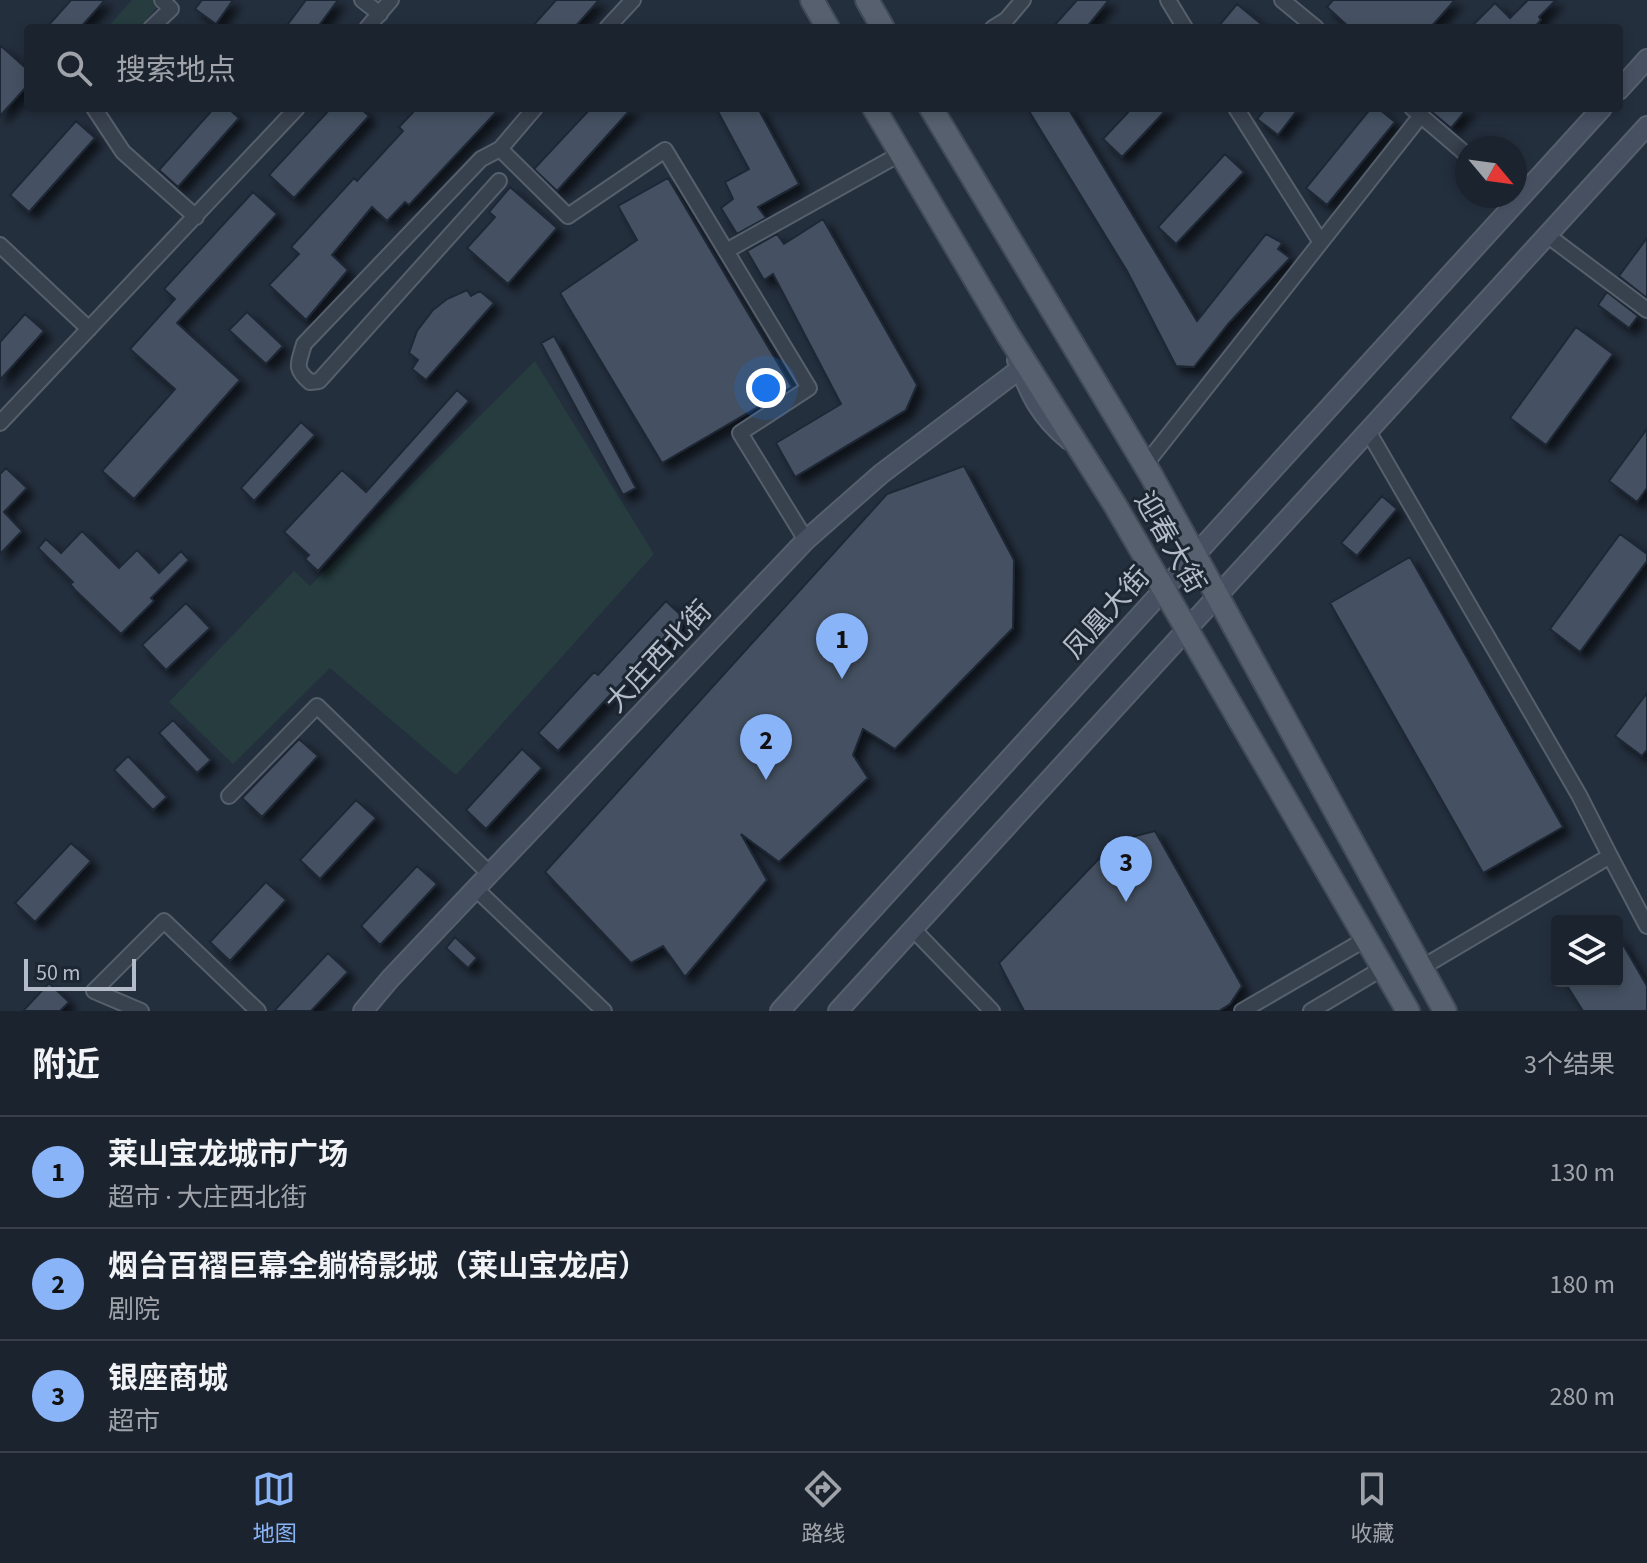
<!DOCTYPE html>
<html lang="zh">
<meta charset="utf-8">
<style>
:root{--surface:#1b232e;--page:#242b36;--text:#f1f3f6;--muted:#a0a4aa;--line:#39404a;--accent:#8ab4f8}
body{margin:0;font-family:"Source Sans 3","Noto Sans SC",sans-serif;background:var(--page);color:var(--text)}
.controls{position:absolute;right:24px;bottom:24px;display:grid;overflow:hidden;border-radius:8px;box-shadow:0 4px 12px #0003}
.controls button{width:72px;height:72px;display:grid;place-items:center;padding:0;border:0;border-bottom:2px solid var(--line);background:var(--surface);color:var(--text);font:40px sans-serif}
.compass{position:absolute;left:1455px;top:136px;width:72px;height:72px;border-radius:50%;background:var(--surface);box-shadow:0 4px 12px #0003;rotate:119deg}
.scale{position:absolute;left:24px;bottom:20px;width:112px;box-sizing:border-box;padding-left:8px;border:4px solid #b4bcc9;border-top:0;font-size:22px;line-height:28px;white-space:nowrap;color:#b4bcc9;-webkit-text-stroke:6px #1d2633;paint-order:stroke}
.you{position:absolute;left:766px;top:388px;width:28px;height:28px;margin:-20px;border:6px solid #fff;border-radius:50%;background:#1a73e8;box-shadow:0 0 0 12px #1a73e833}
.badge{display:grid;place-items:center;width:52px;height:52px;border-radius:50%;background:var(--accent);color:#111;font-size:26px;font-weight:700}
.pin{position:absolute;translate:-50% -66px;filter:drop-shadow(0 2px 4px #0008)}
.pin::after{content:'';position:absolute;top:42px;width:28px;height:24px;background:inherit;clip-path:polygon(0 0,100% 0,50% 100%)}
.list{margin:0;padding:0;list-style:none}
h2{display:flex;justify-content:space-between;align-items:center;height:104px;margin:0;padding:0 32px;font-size:34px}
h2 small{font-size:26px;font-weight:400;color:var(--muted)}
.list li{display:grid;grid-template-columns:52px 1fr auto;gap:24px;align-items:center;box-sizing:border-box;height:112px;padding:0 32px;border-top:2px solid var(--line)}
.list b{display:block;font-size:30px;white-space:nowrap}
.list p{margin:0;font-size:26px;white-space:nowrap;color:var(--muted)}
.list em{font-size:26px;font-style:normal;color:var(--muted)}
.icon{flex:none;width:44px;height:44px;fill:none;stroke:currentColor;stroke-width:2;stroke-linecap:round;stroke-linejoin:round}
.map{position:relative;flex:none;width:1647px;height:1011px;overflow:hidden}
.search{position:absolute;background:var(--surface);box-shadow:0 4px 12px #0003;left:24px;right:24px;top:24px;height:88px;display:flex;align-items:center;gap:20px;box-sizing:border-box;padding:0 28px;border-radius:8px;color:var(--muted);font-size:30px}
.sheet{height:440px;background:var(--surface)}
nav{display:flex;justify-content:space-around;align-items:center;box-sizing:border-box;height:112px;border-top:2px solid var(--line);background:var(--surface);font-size:22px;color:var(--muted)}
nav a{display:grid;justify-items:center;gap:4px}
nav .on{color:var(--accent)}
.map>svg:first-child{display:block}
.green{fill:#263c3f}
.building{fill:#455162;stroke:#1f2835;stroke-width:2;filter:url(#shadow)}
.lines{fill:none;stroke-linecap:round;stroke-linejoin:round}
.street-casing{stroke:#565f6c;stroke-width:18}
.secondary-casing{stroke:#565f6c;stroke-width:22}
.primary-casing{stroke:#414a57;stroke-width:26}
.street{stroke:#38414e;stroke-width:14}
.secondary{stroke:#465061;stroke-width:18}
.primary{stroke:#56606e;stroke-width:22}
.labels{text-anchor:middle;stroke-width:6;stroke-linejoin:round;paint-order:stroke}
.street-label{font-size:28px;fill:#b4bcc9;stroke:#1d2633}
</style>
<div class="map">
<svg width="1647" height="1011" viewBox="0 0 1647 1011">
<defs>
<filter id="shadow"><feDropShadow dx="7" dy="7" stdDeviation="4" flood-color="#0009"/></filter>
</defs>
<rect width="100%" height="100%" fill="#242f3e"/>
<path class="green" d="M 132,0 L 156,0 L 160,4 L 139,28 L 107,28 Z
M 535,361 L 654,554 L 456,775 L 330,668 L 233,764 L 169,702 L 294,571 L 310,586 Z"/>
<path class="building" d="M 71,0 L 105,0 L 80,28 L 46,28 Z
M 202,0 L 233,0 L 216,24 L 195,9 Z
M 306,0 L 338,0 L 317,28 L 285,28 Z
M 556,0 L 599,0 L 574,28 L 531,28 Z
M 1077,0 L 1109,0 L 1086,28 L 1052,28 Z
M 1333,0 L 1455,0 L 1430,28 L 1350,28 L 1327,7 Z
M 1528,0 L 1556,0 L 1539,17 L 1541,20 L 1534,28 L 1470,28 L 1495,3 L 1510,18 Z
M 1237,4 L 1266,28 L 1217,28 Z
M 0,45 L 28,70 L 28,85 L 0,116 Z
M 214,108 L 228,108 L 239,118 L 178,187 L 159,170 Z
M 331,108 L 360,108 L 369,116 L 294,198 L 269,175 Z
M 417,108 L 500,108 L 409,205 L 405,202 L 387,221 L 372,207 L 332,255 L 348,270 L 306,320 L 269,285 L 299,254 L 291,247 L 354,178 L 357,181 L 403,131 L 399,127 Z
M 591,108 L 632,108 L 557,191 L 534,169 Z
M 716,108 L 758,108 L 799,184 L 758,207 L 766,218 L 737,234 L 721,208 L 733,199 L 725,182 L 749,169 Z
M 1027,108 L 1068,108 L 1197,321 L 1266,234 L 1282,243 L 1278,249 L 1290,258 L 1229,323 L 1194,367 L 1176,366 L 1127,271 Z
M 1132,108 L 1168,108 L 1122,157 L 1103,139 Z
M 1266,108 L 1299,108 L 1278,135 L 1257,119 Z
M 1371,108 L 1378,108 L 1395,122 L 1327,205 L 1306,188 Z
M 1427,108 L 1468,108 L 1451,128 Z
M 76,121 L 95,138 L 29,212 L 10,195 Z
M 1225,154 L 1244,172 L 1176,244 L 1158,227 Z
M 668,178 L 792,387 L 662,463 L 560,293 L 637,240 L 618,206 Z
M 510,187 L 557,228 L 508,284 L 467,248 L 495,217 L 489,212 Z
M 253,192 L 277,214 L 177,323 L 240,380 L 134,499 L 102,471 L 175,389 L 130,349 L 175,299 L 164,289 Z
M 823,219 L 917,385 L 906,410 L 795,477 L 776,443 L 841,404 L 773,274 L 764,280 L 747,251 L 777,234 L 784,244 Z
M 1647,238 L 1647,298 L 1619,276 Z
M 467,290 L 471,296 L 480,291 L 494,303 L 426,380 L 412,369 L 418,360 L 409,353 L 417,331 L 433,310 L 447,299 Z
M 1607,292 L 1638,316 L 1629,328 L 1598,305 Z
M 247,312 L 283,346 L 266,364 L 229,330 Z
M 25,314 L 44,331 L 0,380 L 0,342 Z
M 1576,327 L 1613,354 L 1546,445 L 1510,418 Z
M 554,336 L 636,488 L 623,495 L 541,343 Z
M 457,390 L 469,401 L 318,571 L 305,559 L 309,555 L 284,532 L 342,470 L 366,492 Z
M 301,422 L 315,435 L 254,501 L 241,488 Z
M 1647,429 L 1647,488 L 1637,502 L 1609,481 Z
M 964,466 L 1014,560 L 1013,628 L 895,749 L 863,729 L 853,755 L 868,778 L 779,862 L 741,834 L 767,880 L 685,977 L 663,946 L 631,963 L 545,872 L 887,494 Z
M 6,468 L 27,488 L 4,512 L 22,531 L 0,554 L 0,474 Z
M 1382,496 L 1397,509 L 1357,556 L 1341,543 Z
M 82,531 L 119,568 L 137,550 L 159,573 L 181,551 L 189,560 L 151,598 L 154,601 L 121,634 L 75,590 L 70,584 L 73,582 L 38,548 L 46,539 L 61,553 Z
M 1620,534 L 1647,554 L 1647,561 L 1580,652 L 1550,629 Z
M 1410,557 L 1563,827 L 1483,873 L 1330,603 Z
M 666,601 L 686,620 L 630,680 L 627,677 L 558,751 L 538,733 L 594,672 L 598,675 Z
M 186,603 L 210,628 L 166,670 L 142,645 Z
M 1647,693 L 1647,750 L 1642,756 L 1615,736 Z
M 173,720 L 211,760 L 197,773 L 159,733 Z
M 299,739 L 318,756 L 262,817 L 242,798 Z
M 522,749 L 542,768 L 486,829 L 466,810 Z
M 128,756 L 167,797 L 153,810 L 114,770 Z
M 356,800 L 376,818 L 320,879 L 300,860 Z
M 1155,831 L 1242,986 L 1230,1004 L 1219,1011 L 1024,1011 L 999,963 L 1116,841 Z
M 71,843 L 91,861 L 35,922 L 15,903 Z
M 417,866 L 437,884 L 380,945 L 361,926 Z
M 266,882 L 286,900 L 230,961 L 210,942 Z
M 1617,934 L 1647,986 L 1647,1011 L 1583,1011 L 1564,981 L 1617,981 Z
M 455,937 L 477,958 L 468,968 L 446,948 Z
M 328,953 L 348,972 L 311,1011 L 274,1011 Z
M 49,983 L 69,1002 L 60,1011 L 23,1011 Z"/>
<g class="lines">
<defs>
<path id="street" d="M 362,0 L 380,14
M 1168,0 L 1185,28
M 1282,0 L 1316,28
M 151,28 L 171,9 L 162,0
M 367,28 L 391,0
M 607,28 L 633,0
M 993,28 L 1006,20 L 1023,0
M 94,108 L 123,152 L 196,217
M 1236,108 L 1320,241
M 1412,108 L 1467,155
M 500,149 L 568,216 L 665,150 L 809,388 L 740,433 L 806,540
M 499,181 L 319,381 L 310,382 C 293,368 299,363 304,344 L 481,159 L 500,149 L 535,108
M 1547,235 L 1647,310
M 0,245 L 89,329
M 726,251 L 900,154
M 0,423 L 297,108
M 1368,431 L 1579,795 L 1610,856 L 1421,968
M 1145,465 L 1415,123
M 229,796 L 317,706 L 490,874
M 1610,856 L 1647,926
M 476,889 L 604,1011
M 912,928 L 992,1011
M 141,1011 L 94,991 L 164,921 L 258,1011
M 1242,1011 L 1366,939
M 1311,1011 L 1383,968"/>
<path id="secondary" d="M 1619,90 L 1647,59
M 1017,360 C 1030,395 1040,416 1069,440
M 363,1011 L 390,979 L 806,540 L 881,474 L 1020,369
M 780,1011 L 1602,108
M 838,1011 L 1647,126"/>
<path id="primary" d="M 812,0 L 828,28
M 867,0 L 883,28
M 874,108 L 1008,335 L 1115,505 L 1408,1011
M 931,108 L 1151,475 L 1445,1011"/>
</defs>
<use href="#street" class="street-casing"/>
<use href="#secondary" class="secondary-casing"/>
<use href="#primary" class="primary-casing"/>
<use href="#street" class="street"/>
<use href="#secondary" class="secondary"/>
<use href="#primary" class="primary"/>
</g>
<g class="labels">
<g class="street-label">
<text transform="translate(1171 542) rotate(60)" y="10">迎春大街</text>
<text transform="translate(1106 612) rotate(-48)" y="10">凤凰大街</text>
<text transform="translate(658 656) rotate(-47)" y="10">大庄西北街</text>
</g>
</g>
</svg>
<div class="controls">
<button><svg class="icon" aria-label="layers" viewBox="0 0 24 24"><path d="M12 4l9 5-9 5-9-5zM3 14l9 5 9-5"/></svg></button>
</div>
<svg class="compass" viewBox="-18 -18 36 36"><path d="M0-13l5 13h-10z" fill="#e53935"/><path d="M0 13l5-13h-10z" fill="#a0a4aa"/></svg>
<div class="scale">50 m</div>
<div class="you"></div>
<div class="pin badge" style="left:842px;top:679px">1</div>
<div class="pin badge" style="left:766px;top:780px">2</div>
<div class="pin badge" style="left:1126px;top:902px">3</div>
<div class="search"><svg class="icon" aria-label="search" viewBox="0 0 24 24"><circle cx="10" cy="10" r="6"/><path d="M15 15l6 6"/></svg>搜索地点</div>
</div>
<section class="sheet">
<h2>附近<small>3个结果</small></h2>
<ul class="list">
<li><span class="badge">1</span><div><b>莱山宝龙城市广场</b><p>超市 · 大庄西北街</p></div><em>130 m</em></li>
<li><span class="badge">2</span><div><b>烟台百褶巨幕全躺椅影城（莱山宝龙店）</b><p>剧院</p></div><em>180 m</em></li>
<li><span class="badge">3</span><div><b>银座商城</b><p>超市</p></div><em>280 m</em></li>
</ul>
</section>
<nav>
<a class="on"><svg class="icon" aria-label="map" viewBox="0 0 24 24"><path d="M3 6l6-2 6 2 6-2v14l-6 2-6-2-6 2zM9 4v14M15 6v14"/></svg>地图</a>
<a><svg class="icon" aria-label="directions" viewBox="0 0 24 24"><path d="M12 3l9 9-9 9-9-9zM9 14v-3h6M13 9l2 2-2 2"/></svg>路线</a>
<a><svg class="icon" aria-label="saved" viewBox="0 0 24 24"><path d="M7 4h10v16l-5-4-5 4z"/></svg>收藏</a>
</nav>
